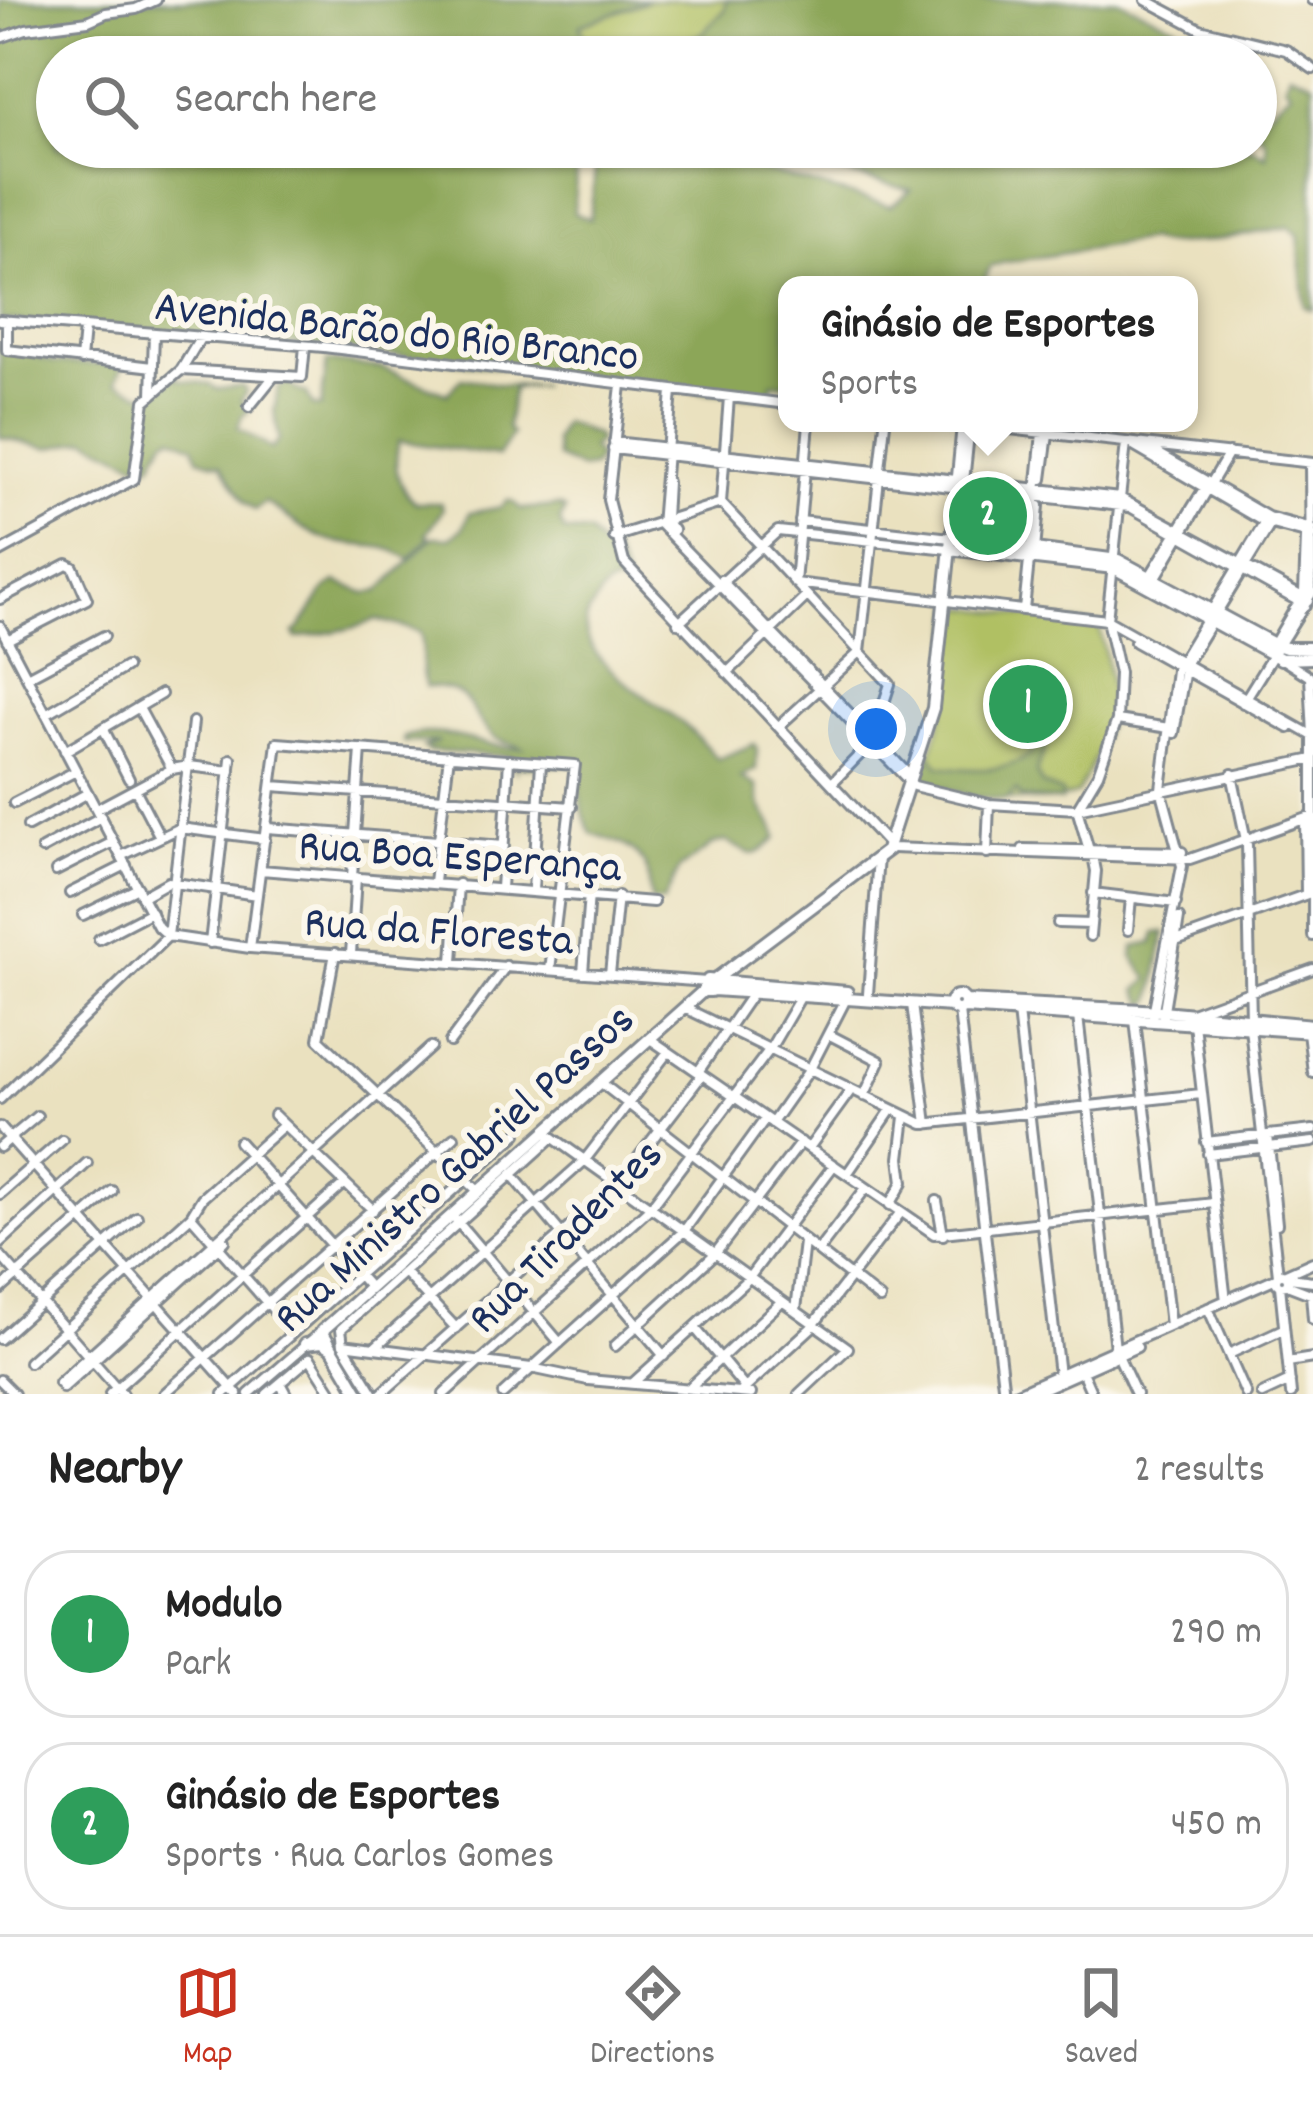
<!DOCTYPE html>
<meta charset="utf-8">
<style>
:root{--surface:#fff;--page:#f6f6f6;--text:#222;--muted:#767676;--line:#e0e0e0;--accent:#c8321e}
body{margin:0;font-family:Dekko,sans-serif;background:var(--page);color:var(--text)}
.you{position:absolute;left:876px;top:729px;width:42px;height:42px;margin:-30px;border:9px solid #fff;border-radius:50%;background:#1a73e8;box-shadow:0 0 0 18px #1a73e833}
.badge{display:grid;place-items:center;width:78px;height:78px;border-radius:50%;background:var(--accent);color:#fff;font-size:39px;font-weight:700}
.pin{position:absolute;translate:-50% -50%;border:6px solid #fff;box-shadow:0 3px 12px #0006}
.popup{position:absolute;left:778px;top:276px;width:420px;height:156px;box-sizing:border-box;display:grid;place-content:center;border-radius:24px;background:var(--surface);filter:drop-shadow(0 3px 9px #0005);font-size:39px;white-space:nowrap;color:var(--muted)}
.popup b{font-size:45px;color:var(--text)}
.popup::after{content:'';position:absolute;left:50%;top:100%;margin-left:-24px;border:24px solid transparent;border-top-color:var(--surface)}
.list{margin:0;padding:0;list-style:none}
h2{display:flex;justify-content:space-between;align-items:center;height:156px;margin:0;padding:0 48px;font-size:51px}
h2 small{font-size:39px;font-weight:400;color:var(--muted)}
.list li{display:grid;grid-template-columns:78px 1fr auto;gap:36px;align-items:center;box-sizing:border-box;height:168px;margin:0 24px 24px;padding:0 24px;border:3px solid var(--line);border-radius:48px}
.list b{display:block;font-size:45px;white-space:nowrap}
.list p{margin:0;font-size:39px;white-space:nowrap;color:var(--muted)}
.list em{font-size:39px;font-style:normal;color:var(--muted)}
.icon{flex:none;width:66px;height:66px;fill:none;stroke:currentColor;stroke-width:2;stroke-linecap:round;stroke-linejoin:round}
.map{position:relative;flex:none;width:1313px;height:1394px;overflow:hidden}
.search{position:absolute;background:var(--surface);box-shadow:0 3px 9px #0004;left:36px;right:36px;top:36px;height:132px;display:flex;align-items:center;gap:30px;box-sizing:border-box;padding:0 42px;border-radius:66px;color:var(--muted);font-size:45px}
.sheet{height:540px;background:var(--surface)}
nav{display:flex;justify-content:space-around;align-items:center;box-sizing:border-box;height:168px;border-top:3px solid var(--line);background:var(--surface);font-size:33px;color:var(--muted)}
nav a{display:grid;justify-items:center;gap:6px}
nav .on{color:var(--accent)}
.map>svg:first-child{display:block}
.green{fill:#b0c063;stroke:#667860;stroke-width:3}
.forest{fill:#8ca659;stroke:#546a5c;stroke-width:3;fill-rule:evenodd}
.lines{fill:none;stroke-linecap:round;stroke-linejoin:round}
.minor-casing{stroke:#82888e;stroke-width:14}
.major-casing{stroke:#82888e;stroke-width:16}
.minor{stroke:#fff;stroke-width:8}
.major{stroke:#fff;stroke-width:10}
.labels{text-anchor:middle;stroke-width:12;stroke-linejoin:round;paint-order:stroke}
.street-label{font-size:45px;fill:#1b2f5e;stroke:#fbf7ec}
</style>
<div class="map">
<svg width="1313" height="1394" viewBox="0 0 1313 1394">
<rect width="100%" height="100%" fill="#fbf7ec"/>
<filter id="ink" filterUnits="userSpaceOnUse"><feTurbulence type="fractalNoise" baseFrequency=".00833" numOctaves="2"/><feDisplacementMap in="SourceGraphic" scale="24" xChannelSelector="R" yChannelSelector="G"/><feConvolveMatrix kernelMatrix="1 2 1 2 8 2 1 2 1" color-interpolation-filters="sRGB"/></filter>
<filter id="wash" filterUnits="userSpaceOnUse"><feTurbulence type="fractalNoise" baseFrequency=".004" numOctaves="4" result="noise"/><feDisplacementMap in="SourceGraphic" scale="48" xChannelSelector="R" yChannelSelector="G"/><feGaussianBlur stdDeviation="2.7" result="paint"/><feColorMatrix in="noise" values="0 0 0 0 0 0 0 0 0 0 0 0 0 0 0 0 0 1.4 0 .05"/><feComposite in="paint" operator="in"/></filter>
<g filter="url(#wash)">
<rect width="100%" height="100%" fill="#eae1bf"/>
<path class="green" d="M 650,0 L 726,0 L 725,10 L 692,46 L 678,53 L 672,48 L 658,57 L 592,57 L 579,25 Z
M 964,489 L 1032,495 L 1027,547 L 960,536 Z
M 954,606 L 1099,625 C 1117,709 1117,717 1077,794 C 1029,811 970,792 922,780 L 943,715 Z"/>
<path class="forest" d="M 0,0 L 650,0 L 580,25 L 592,57 L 57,57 L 57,147 L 724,147 L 722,159 L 891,206 L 911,190 L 739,147 L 1251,147 L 1266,156 L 1266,141 L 1256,129 L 1256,116 L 1262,117 L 1291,91 L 1285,84 L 1289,72 L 1313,82 L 1313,310 L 1305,307 L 1298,235 L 1289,227 C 1257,232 1171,252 1148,240 L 1002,263 L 990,267 L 983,285 L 787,285 L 787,383 L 772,384 L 771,398 L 678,390 L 323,346 L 0,320 ZM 583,147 L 597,151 L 590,219 L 574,213 L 577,159 Z
M 726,0 L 1118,0 L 1176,26 L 1211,57 L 658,57 L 672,48 L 678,53 L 691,46 L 689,39 L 701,34 L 725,10 Z
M 0,345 L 55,363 L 123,365 L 116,382 L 151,397 L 177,375 L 180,380 L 209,384 L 217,389 L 243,386 L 246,392 L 241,400 L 249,411 L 242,416 L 238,428 L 272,449 L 279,439 L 274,412 L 278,388 L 291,382 L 293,388 L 307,394 L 313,406 L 321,407 L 327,361 L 383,368 L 447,394 L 462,378 L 503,385 L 542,386 L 513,388 L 507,428 L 512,434 L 498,456 L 399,441 C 393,466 396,486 416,503 L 441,503 L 443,509 L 426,535 L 430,537 L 409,559 C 383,540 355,549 325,539 C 302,531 285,514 265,502 L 255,510 L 245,502 L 221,465 L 198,458 L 194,446 L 172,436 L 165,439 L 152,464 L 140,465 L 87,439 L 49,448 L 0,437 Z
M 563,422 L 596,435 L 599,441 L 591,448 L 599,457 L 593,467 L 581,469 L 557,458 L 554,440 Z
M 506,501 L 512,501 L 521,509 L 559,506 L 565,510 L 560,521 L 564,531 L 589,533 L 601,546 L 613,549 L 627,582 C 621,584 615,583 609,586 C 602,589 596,603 592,608 C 561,650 652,699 677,719 C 692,730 705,745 718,759 L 754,744 L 757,749 L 756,769 L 741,777 L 757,786 C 759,816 772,816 777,838 C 752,860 754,857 727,841 L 715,843 L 679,869 L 664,901 L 652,901 C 648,890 650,882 647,871 C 640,846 612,840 591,833 C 580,813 578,787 578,764 L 524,767 L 517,764 L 516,770 L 510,756 L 428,751 L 424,747 L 439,742 L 404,742 L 404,737 C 445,723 484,750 522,748 C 516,744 501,743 494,737 C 465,712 476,686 426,687 C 417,668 427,652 420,632 L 376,619 C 358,630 318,634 297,638 L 294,633 C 312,618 315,593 336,582 L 366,593 L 379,591 L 433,537 L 450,538 L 463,528 L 469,513 L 502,507 Z
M 1051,718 L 1056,721 L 1036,772 L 1042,784 L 1062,793 L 1061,801 L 1022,798 L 1016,791 L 1006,800 L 974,797 L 920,781 L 930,753 L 939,766 C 979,772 1041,776 1043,721 Z
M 1165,932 L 1152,1001 L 1146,1005 L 1137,990 L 1149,979 L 1133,957 L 1134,947 L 1153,943 L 1156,933 Z"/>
</g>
<g filter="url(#ink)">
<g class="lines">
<defs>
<path id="minor" d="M 1146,0 L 1200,29 L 1286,50 L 1313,69
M 1312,0 L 1313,0
M 0,38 L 26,29 L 88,21 L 106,13 L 136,9 L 156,0
M 0,320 L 324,347 L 787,404
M 7,321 L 7,350 L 153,367
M 81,360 L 84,329
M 181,370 L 302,377 L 305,346
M 621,385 L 608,500 L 624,562 L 892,848 L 1190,859 L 1313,816
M 672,391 L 661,525 L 914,786 L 989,804 L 1077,809 L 1313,759
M 152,395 L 154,333
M 729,397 L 721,503 L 890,684 L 871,743 L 832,783
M 249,407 L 274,376
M 809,423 L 795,583 L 1107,620 L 1313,736
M 955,423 L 1313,463
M 614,442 L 1120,498 L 1308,600
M 1135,447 L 1264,522 L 1313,535
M 1149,448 L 1268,517 L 1312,529
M 613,449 L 1130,507 L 1305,605
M 1042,479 L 1048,434
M 667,482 L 665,519 L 673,530
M 800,521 L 951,538 L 962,425
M 614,537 L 721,503
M 958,538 L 969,434 L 963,427
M 1035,551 L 1039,506
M 0,552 L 134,479 L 145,401 L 181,370 L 201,337
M 1150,576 L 1202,492
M 1155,579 L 1229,453
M 721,580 L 906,772
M 0,599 L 67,564 L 73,567 L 87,599 L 7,640
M 1024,610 L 1042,433
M 678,623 L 778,531 L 949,549
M 0,626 L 158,927 L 168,936
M 1135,642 L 1289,728
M 1273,646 L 1304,593 L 1306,537
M 1282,659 L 1310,677
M 727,673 L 807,596
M 27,677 L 104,636
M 1310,677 L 1313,735
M 1243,703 L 1311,594 L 1310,463
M 140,710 L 172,769
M 46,714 L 126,667
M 1117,720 L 1169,728
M 779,726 L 860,652 L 885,423
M 104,730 L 129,779
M 1174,733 L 1186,663 L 1273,520
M 1313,737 L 1313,936
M 65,751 L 161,694
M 1232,774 L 1247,845 L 1251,1019
M 272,786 L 572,807
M 135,789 L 159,835
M 14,803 L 76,771
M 97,809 L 172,769 L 189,766 L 230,771
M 1305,819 L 1306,894
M 28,826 L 88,793
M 267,828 L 504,846
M 42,849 L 101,817
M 1023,849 L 1182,852
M 1089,850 L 1077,809 L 1098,774 L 1117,720 L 1119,673 L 1107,620 L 1126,443
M 987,853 L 989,804
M 121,856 L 180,828 L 265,839
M 261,870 L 653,902
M 56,871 L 113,842
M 352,877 L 361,749
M 434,882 L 449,755
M 501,888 L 509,760
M 533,890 L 541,763
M 70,893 L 126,865
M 1093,893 L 1176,903
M 143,896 L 168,882 L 257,895
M 83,915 L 138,888
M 1058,923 L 1091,924
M 1128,930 L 1131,898
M 168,936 L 250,948 L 707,982
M 168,936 L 193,722
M 1090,936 L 1096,871 L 1093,856
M 99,939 L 151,912
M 1176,941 L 1313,892
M 210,943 L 231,759
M 250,948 L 277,743 L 575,765 L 550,970
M 335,953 L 319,1039 L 477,1190
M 351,954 L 356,877
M 453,962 L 458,884
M 583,973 L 589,894
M 610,974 L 618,896
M 868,994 L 878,857
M 912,1004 L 927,1124
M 685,1008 L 923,1124 L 1201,1094
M 959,1011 L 1004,1394
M 1018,1012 L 1059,1375
M 1194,1012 L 1313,969
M 1153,1014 L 1182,866 L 1161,789 L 1176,670 L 1268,517
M 1078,1016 L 1115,1349 L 1136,1394
M 1135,1020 L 1170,1325
M 1162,1022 L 1179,918
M 1194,1024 L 1226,1301
M 1250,1028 L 1278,1275
M 1308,1032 L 1313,1072
M 828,1034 L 880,1061 L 864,1096
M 650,1039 L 934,1234 L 1214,1203
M 450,1042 L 506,966
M 698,1072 L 753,992
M 600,1082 L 880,1299
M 0,1099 L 168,936
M 274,1115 L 373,1210
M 772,1123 L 810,1069 L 846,999
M 0,1127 L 237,1394
M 545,1132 L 848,1348 L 799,1394
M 1268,1135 L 1277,1224
M 239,1142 L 369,1287
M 1206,1142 L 1313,1130
M 0,1147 L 37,1116
M 809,1148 L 851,1090
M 1208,1154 L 1313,1142
M 847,1174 L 891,1110
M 513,1176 L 664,1356
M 0,1194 L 62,1140
M 937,1201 L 943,1235
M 890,1205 L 903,1182 L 900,1158 L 905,1117
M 191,1216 L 293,1332
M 456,1220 L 560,1343
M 0,1243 L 87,1163
M 818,1251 L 866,1188
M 0,1255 L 122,1394
M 404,1272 L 456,1328
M1276 1280a6 6 0 1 1 12 0a6 6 0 1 1-12 0Z
M 1286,1274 L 1313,1262
M 1289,1278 L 1313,1281
M 1287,1285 L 1313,1295
M 1280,1286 L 1291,1394
M 0,1290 L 112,1191
M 1311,1294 L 1313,1319
M 1208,1308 L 1246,1394
M 796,1310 L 804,1242
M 695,1328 L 745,1388
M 0,1339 L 137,1217
M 343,1344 L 531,1368 L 588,1380 L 751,1394
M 615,1346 L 715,1254 L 801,1142
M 374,1348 L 584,1161 L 668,1052
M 1229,1354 L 1283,1329
M 29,1362 L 191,1216 L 202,1198 L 284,1125
M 1288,1362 L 1313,1358
M 1080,1367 L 1092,1394
M 0,1380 L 14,1394
M 634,1382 L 748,1279 L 834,1165
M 59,1383 L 431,1047
M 280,1383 L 286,1394
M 691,1386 L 781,1302
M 63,1388 L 225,1241
M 741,1392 L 811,1328 L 901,1212
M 110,1394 L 345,1183
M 164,1394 L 454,1137
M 224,1394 L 517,1134
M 249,1394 L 322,1331
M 267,1394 L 310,1358 L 333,1394
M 374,1394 L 343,1344 L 341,1329 L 552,1138
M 381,1394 L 617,1185 L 702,1075
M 444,1394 L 650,1208 L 770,1049 L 801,996
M 503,1394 L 684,1231 L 765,1119
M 1015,1394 L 1276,1278
M 1031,1394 L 1137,1347
M 1262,1394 L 1290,1381"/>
<path id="major" d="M 949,549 L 1114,568 L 1281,659 L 1313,658
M 887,850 L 933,708 L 951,538 L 1118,560 L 1274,644 L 1286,648 L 1313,648
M 716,979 L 889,849
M 718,981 L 847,992
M 713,990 L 952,1006
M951 1003a7 7 0 1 1 14 0a7 7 0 1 1-14 0Z
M 965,1001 L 1162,1011 L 1313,1025
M 964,1008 L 1313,1032
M 305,1344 L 322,1342 L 330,1347
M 359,1394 L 322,1331 L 703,991 L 708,980 L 718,981 L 711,991 L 703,991"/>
</defs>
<use href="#minor" class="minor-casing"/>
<use href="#major" class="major-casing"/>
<use href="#minor" class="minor"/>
<use href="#major" class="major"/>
</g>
</g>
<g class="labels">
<g class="street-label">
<text transform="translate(397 328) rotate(6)" y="16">Avenida Barão do Rio Branco</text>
<text transform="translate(460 853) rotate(4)" y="16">Rua Boa Esperança</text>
<text transform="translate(439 928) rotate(4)" y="16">Rua da Floresta</text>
<text transform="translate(452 1166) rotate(-42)" y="16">Rua Ministro Gabriel Passos</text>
<text transform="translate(563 1234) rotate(-45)" y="16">Rua Tiradentes</text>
</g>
</g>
</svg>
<div class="you"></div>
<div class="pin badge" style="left:1028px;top:704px;background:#2e9e5b">1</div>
<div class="pin badge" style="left:988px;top:516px;background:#2e9e5b">2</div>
<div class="popup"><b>Ginásio de Esportes</b>Sports</div>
<div class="search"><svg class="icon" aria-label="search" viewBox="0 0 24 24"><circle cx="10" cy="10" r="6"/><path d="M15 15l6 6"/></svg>Search here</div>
</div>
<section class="sheet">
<h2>Nearby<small>2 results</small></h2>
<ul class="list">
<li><span class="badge" style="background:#2e9e5b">1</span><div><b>Modulo</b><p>Park</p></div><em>290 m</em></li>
<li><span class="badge" style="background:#2e9e5b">2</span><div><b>Ginásio de Esportes</b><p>Sports · Rua Carlos Gomes</p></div><em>450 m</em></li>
</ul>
</section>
<nav>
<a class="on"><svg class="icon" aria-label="map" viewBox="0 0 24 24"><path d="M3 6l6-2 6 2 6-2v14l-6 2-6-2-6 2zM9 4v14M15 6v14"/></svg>Map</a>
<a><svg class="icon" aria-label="directions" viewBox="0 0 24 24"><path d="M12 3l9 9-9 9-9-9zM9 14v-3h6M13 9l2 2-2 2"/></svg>Directions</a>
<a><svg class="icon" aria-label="saved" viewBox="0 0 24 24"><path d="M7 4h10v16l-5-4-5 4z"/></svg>Saved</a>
</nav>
